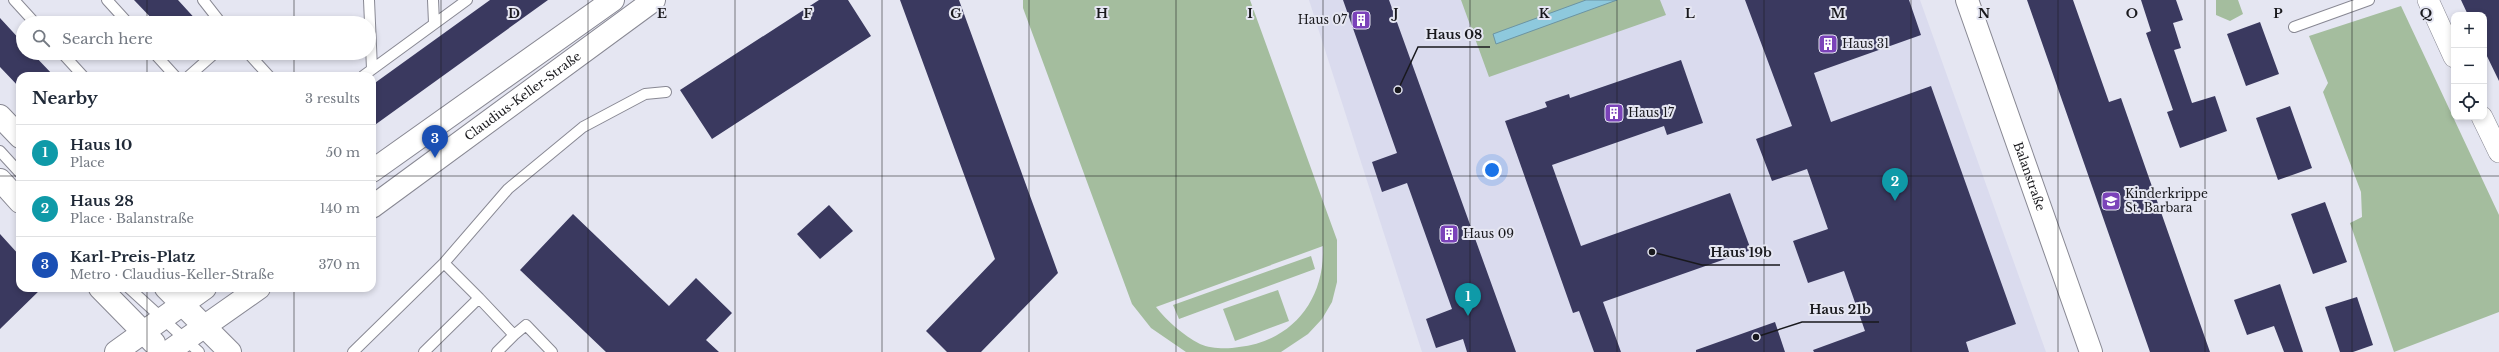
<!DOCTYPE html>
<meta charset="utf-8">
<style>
:root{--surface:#fff;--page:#f6f6f7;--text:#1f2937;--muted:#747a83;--line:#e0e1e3;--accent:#d93025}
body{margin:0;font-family:"Libre Baskerville",serif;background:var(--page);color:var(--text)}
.controls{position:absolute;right:12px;top:12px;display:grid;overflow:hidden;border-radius:8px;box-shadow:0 2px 6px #0003}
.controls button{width:36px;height:36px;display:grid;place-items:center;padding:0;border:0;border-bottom:1px solid var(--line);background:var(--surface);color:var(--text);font:20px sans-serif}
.you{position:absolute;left:1492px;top:170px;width:14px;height:14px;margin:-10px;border:3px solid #fff;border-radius:50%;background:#1a73e8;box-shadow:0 0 0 6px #1a73e833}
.badge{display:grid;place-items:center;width:26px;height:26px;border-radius:50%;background:var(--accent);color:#fff;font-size:13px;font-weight:700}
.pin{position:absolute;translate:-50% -33px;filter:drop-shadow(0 1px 2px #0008)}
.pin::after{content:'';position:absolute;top:21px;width:14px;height:12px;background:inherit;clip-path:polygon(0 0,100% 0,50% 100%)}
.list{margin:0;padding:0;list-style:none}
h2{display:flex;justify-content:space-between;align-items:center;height:52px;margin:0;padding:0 16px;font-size:17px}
h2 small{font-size:13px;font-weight:400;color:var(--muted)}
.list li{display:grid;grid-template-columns:26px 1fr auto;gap:12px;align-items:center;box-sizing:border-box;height:56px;padding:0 16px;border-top:1px solid var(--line)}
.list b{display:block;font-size:15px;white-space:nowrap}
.list p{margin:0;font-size:13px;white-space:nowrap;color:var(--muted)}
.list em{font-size:13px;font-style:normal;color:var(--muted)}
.icon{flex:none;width:22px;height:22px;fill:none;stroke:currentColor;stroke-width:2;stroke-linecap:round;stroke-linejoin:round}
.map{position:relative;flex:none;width:2499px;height:352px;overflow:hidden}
.search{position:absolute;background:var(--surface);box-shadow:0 2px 6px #0003;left:16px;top:16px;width:360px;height:44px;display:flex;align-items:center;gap:10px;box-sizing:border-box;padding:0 14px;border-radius:22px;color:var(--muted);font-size:15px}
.panel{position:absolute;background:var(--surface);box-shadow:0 2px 6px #0003;left:16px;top:72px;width:360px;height:220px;border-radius:12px}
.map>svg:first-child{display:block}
.built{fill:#dadbee}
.green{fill:#a4bd9e;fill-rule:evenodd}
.water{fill:#8ec9dd;stroke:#6b94a3}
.building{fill:#3a395f}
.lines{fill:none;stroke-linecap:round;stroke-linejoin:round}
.service-casing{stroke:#888893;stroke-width:12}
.minor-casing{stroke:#888893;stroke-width:22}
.tertiary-casing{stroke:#888893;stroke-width:24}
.secondary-casing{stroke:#888893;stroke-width:24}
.service{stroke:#fff;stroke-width:10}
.minor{stroke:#fff;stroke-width:21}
.tertiary{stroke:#fff;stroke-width:22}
.secondary{stroke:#fff;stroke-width:22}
.grid{fill:none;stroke:#19191d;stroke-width:1;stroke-opacity:0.55}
.labels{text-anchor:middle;stroke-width:4;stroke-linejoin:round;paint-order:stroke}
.poi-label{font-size:12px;fill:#19191d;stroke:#e5e6f2;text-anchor:start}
.street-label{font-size:12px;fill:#19191d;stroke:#e5e6f2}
.grid-label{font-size:13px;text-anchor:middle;font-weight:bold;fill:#19191d;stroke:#e5e6f2;stroke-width:4;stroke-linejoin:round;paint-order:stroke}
.leader{fill:none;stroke:#19191d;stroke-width:1.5}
.callout-dot{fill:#19191d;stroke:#e5e6f2;stroke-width:1.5}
.callout-label{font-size:13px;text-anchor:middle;font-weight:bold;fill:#19191d;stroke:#e5e6f2;stroke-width:4;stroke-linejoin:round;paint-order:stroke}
</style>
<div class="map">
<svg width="2499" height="352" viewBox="0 0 2499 352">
<rect width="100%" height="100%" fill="#e5e6f2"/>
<path class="built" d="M 1309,0 L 1920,0 L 2046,352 L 1422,352 Z"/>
<path class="green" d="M 1023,0 L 1250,0 L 1337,240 L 1337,282 L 1332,302 L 1322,319 L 1308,334 L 1281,352 L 1186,352 L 1151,328 L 1132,304 L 1023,8 ZM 1323,246 C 1325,299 1293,341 1239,347 C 1228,349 1211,349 1200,344 C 1183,335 1167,321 1156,307 Z
M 1461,0 L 1660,0 L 1666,15 L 1489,77 Z
M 2216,0 L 2238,0 L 2243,14 L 2230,21 L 2216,15 Z
M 2401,6 L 2499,215 L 2499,312 L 2394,352 L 2350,223 L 2362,217 L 2361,192 L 2323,92 L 2328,83 L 2309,36 Z
M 1311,256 L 1315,269 L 1179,319 L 1173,305 Z
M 1278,290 L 1289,321 L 1235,341 L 1223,309 Z"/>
<path class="water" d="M 1586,0 L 1617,0 L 1496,44 L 1493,34 Z"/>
<path class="building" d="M 134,0 L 178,0 L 199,23 L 156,23 Z
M 490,0 L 548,0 L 372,127 L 372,85 Z
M 819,0 L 848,0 L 871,36 L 712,139 L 680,90 Z
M 900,0 L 959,0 L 1058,273 L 981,352 L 947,352 L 926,331 L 995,259 Z
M 1343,0 L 1389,0 L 1516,352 L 1467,352 L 1463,339 L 1436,348 L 1426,319 L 1452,309 L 1407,183 L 1382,192 L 1372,162 L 1397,153 Z
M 1745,0 L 1909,0 L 1921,35 L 1814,73 L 1831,122 L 1931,86 L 2016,324 L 1966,342 L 1969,352 L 1814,352 L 1813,350 L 1865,331 L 1844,271 L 1808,283 L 1793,241 L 1828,229 L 1807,169 L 1772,181 L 1756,139 L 1792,126 Z
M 2027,0 L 2073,0 L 2109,102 L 2121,98 L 2210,352 L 2150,352 Z
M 2141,0 L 2176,0 L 2183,20 L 2173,23 L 2181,48 L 2174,50 L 2192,103 L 2215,96 L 2227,131 L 2180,148 L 2167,112 L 2173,110 L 2146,33 L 2151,31 Z
M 2461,0 L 2499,0 L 2499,81 L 2484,50 L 2484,15 L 2468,15 Z
M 0,18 L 23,43 L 23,53 L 32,53 L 54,76 L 20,76 L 20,88 L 0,67 Z
M 2260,22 L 2279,74 L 2246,86 L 2227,34 Z
M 1681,60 L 1703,123 L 1667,135 L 1664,126 L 1552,165 L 1581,246 L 1730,193 L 1751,250 L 1603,302 L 1621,352 L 1594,352 L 1579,311 L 1573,313 L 1505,121 L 1547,107 L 1545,102 L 1569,94 L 1570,98 Z
M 2290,106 L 2312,168 L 2278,180 L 2256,118 Z
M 2325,202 L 2347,262 L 2313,274 L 2291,214 Z
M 829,205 L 853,231 L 820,259 L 797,234 Z
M 573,214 L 669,306 L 696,278 L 732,313 L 706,340 L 719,352 L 606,352 L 520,270 Z
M 0,234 L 20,256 L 20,288 L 42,288 L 0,329 Z
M 2280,284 L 2303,352 L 2284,352 L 2274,326 L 2247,335 L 2234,300 Z
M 2357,297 L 2373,345 L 2353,352 L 2340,352 L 2325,307 Z
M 1775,322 L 1785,352 L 1696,352 L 1696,350 Z"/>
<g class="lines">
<defs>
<path id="service" d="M 14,0 L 35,23
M 107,0 L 128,23
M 203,0 L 221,23
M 369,0 L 372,69
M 433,0 L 434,23
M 2294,27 L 2369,0
M 62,53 L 83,76
M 154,53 L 175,76
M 248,53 L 269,76
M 189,76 L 215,53
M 363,76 L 467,0
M 0,151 L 20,173
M 129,288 L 199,352
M 479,298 L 514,335 L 497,352
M 514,335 L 526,325 L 552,352
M 353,352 L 444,263 L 508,189 L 583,127 L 645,94 L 666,92
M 424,352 L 479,298 L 444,263"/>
<path id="minor" d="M 2428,0 L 2454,57
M 2482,117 L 2499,152"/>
<g id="tertiary">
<path id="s1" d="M 1967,0 L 2091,352"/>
</g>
<g id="secondary">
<path d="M 0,116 L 20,137"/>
<path d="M 372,171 L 613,0"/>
<path d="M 0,180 L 20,202"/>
<path id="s2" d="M 372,207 L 654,0"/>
<path d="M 100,288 L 154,343"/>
<path d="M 166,288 L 230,352"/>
<path d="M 116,352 L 205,288"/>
<path d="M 168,352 L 259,288"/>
</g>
</defs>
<use href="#service" class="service-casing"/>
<use href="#minor" class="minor-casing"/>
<use href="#tertiary" class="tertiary-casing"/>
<use href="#secondary" class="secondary-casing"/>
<use href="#service" class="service"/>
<use href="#minor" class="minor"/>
<use href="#tertiary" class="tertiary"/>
<use href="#secondary" class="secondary"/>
</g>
<path class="grid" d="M 147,0 L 147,23M 294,0 L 294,23M 441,0 L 441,352M 588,0 L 588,352M 735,0 L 735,352M 882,0 L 882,352M 1029,0 L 1029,352M 1176,0 L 1176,352M 1323,0 L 1323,352M 1470,0 L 1470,352M 1617,0 L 1617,352M 1764,0 L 1764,352M 1911,0 L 1911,352M 2058,0 L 2058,352M 2205,0 L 2205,352M 2352,0 L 2352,352M 147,53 L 147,76M 294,53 L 294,76M 0,176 L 20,176M 372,176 L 2499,176M 147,288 L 147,352M 294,288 L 294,352"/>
<defs>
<symbol id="building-square" viewBox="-11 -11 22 22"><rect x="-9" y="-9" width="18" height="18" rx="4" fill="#7b43b9" stroke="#e5e6f2"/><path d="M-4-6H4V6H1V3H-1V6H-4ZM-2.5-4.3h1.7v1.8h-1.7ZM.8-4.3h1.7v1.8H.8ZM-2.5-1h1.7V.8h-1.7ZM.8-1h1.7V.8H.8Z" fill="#fff"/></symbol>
<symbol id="school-square" viewBox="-11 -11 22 22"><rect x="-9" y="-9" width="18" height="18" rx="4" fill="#7b43b9" stroke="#e5e6f2"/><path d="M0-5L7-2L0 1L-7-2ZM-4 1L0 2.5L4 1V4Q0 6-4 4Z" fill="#fff"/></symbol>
</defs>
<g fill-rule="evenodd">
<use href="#building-square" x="1350" y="9" width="22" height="22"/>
<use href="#building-square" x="1817" y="33" width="22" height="22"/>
<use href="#building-square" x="1603" y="102" width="22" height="22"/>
<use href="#school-square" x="2100" y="190" width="22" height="22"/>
<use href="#building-square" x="1438" y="223" width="22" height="22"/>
</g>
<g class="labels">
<g class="poi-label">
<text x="1347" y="24" text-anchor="end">Haus 07</text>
<text x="1842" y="48">Haus 31</text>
<text x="1628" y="117">Haus 17</text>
<text x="2125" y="198">Kinderkrippe<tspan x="2125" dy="14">St. Barbara</tspan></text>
<text x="1463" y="238">Haus 09</text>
</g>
<g class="street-label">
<text dy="4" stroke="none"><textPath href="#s2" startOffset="187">Claudius-Keller-Straße</textPath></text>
<text dy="4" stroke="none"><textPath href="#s1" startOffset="187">Balanstraße</textPath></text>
</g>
</g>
<g class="grid-label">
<text x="514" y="18">D</text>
<text x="662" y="18">E</text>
<text x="808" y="18">F</text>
<text x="956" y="18">G</text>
<text x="1102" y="18">H</text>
<text x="1250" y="18">I</text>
<text x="1396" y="18">J</text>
<text x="1544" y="18">K</text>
<text x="1690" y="18">L</text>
<text x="1838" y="18">M</text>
<text x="1984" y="18">N</text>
<text x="2132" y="18">O</text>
<text x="2278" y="18">P</text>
<text x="2426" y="18">Q</text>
</g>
<path class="leader" d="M1398 90L1418 47H1490M1652 252L1702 265H1780M1756 337L1802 322H1879"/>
<g class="callout-dot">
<circle cx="1398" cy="90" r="4"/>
<circle cx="1652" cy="252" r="4"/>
<circle cx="1756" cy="337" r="4"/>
</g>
<g class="callout-label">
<text x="1454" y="39">Haus 08</text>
<text x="1741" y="257">Haus 19b</text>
<text x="1840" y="314">Haus 21b</text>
</g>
</svg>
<div class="controls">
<button>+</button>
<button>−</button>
<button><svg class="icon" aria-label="locate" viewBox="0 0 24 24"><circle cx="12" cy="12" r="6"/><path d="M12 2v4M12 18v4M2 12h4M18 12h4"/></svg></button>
</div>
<div class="you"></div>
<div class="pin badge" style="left:1468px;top:316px;background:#0f9aa8">1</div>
<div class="pin badge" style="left:1895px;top:201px;background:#0f9aa8">2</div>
<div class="pin badge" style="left:435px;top:158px;background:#1a4fb4">3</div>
<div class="search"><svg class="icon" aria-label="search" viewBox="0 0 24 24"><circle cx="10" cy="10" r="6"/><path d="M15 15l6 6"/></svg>Search here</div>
<section class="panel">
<h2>Nearby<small>3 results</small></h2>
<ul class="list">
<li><span class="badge" style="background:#0f9aa8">1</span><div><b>Haus 10</b><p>Place</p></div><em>50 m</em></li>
<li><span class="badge" style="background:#0f9aa8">2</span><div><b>Haus 28</b><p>Place · Balanstraße</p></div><em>140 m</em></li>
<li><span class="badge" style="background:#1a4fb4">3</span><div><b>Karl-Preis-Platz</b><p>Metro · Claudius-Keller-Straße</p></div><em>370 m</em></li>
</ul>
</section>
</div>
